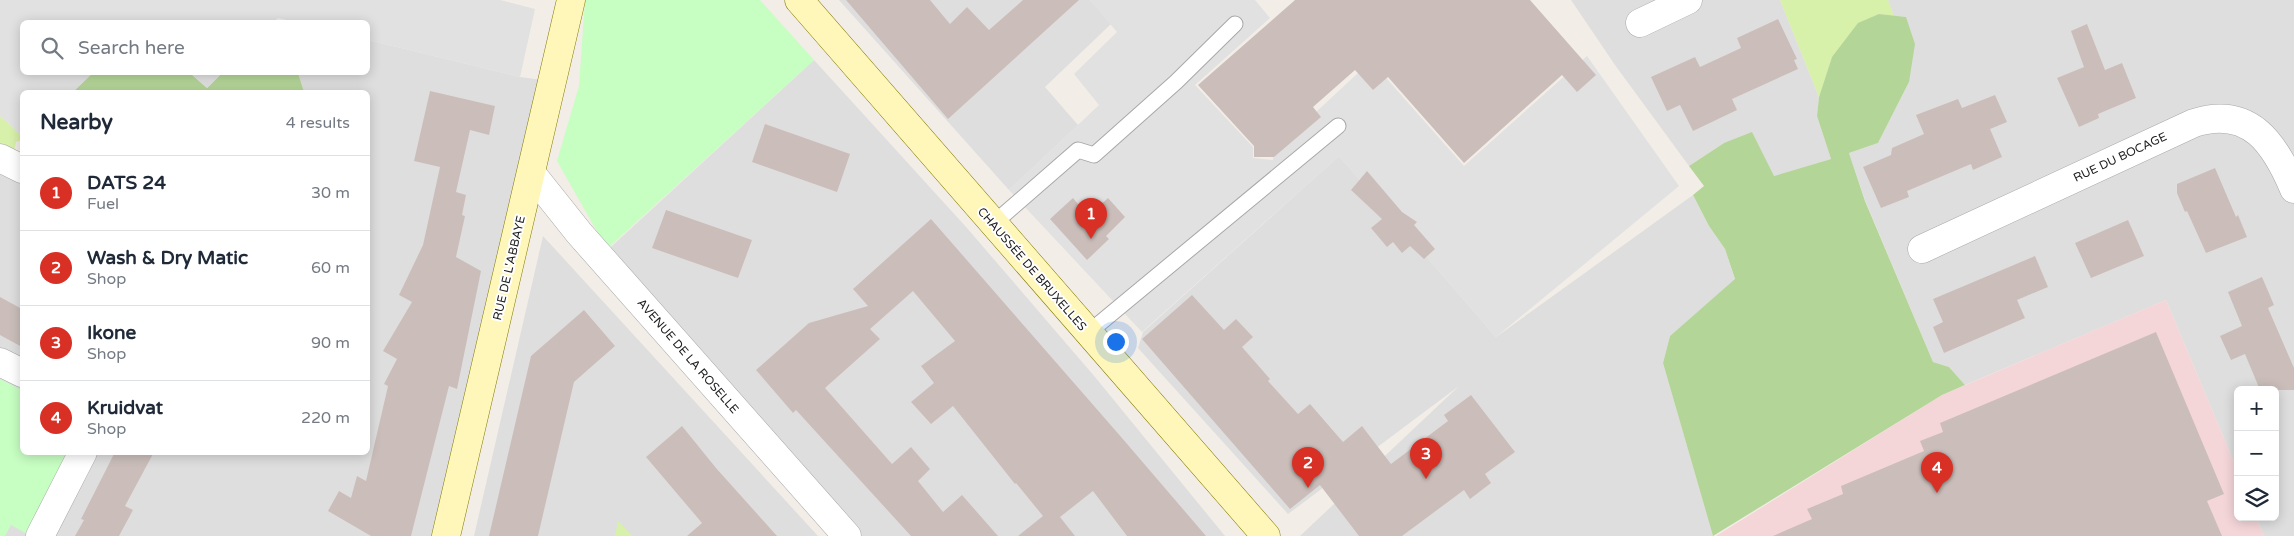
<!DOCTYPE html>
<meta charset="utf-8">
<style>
:root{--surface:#fff;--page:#f6f6f7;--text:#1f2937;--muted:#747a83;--line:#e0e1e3;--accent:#d93025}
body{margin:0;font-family:"Varela Round",sans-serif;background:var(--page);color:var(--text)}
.controls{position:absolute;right:15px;bottom:15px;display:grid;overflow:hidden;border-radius:8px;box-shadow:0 2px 12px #0003}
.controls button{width:45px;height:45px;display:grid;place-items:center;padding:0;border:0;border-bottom:1px solid var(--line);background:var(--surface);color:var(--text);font:25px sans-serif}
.you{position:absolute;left:1115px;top:341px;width:18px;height:18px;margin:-12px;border:4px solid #fff;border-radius:50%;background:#1a73e8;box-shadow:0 0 0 8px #1a73e833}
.badge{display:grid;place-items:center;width:32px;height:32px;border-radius:50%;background:var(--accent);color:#fff;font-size:16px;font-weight:700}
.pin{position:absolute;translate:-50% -41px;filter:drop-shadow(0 1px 2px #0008)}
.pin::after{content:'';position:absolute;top:26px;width:18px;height:15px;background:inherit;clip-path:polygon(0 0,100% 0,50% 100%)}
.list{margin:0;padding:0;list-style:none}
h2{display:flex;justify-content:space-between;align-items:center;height:65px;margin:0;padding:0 20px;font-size:21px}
h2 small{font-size:16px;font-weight:400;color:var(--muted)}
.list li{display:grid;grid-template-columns:32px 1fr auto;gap:15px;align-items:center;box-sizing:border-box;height:75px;padding:0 20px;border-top:1px solid var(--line)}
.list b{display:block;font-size:19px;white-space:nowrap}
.list p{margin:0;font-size:16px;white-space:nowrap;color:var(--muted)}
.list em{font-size:16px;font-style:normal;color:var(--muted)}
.icon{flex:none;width:28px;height:28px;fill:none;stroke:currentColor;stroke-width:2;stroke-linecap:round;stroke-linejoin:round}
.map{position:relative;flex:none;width:2294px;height:536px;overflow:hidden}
.search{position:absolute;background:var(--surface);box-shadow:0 2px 12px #0003;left:20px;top:20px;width:350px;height:55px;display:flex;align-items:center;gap:12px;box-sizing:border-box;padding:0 18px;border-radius:8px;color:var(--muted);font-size:19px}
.panel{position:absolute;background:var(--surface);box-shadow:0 2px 12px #0003;left:20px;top:90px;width:350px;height:365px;border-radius:8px}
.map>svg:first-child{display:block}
.residential{fill:#dfdede}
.commercial{fill:#f4d6d9}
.grass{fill:#d7f0aa}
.forest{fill:#b4d598}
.park{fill:#c7fec2}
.parking{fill:#e1e1e1}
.building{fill:#cbbeba}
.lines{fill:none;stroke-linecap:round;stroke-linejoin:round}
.lane-casing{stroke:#a8a8a8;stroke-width:17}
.street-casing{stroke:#a8a8a8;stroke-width:29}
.secondary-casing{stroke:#817a00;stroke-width:29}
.lane{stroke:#fff;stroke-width:15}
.street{stroke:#fff;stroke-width:28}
.secondary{stroke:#fff7b9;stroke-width:28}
.labels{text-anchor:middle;stroke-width:4;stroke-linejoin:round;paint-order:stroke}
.street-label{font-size:12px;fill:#212121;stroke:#fff}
</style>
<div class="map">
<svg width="2294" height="536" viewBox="0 0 2294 536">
<rect width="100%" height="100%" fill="#f2ede7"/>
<path class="residential" d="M 839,0 L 1090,0 L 1111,24 L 1045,87 L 1078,125 L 1009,190 Z
M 1571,0 L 1780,0 L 1819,97 L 1817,116 L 1831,159 L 1774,176 L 1724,143 L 1689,166 L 1615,65 Z
M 1888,0 L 2294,0 L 2294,536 L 2264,536 L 2256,517 L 2275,517 L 2275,390 L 2238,390 L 2238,472 L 2166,300 L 1965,385 L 1949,367 L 1933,362 L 1865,200 L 1849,153 L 1878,143 L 1909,82 L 1906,17 L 1894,16 Z
M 368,40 L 520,77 L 549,81 L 438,536 L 0,536 L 0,158 L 22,169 L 22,452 L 368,452 L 368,92 L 304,92 L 298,73 L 368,72 Z
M 814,60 L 967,228 L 1095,377 L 1225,536 L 847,536 L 600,257 Z
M 1339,156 L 1496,337 L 1693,195 L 1709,226 L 1725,249 L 1735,280 L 1670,336 L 1663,363 L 1713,536 L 1300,536 L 1459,386 L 1288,514 L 1138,348 L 1143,332 Z
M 543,236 L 818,536 L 474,536 Z"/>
<path class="commercial" d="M 2166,300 L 2238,472 L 2238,517 L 2256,517 L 2264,536 L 1716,536 L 1942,395 Z"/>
<path class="grass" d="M 1780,0 L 1888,0 L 1894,16 L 1879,14 L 1832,57 L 1819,97 Z
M 0,116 L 22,136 L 22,140 L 16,142 L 14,151 L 0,158 Z
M 618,521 L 632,536 L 615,536 Z"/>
<path class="forest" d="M 1879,14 L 1906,17 L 1915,44 L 1909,82 L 1878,143 L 1849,153 L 1865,201 L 1933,362 L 1949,367 L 1965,385 L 1942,395 L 1713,536 L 1663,363 L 1670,336 L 1735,279 L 1725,249 L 1709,226 L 1693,195 L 1704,186 L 1689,166 L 1724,143 L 1752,132 L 1774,176 L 1831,159 L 1817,116 L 1819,97 L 1832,57 L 1858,23 Z
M 93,72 L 190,73 L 207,88 L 222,73 L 298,73 L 304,92 L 73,92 Z"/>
<path class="park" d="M 585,0 L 760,0 L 814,60 L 607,249 L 557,161 L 579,86 Z
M 0,379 L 22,390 L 22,452 L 71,453 L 29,535 L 11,525 L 5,536 L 0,536 Z"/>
<path class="parking" d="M 0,0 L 500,0 L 535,9 L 520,77 L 368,40 L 368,22 L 296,22 L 278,18 L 273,22 L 22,22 L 22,72 L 93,73 L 73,92 L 22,92 L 22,136 L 0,116 Z
M 1090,0 L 1255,0 L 1270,18 L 1195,85 L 1253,147 L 1253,158 L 1273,160 L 1274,151 L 1371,61 L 1464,166 L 1587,56 L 1679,186 L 1496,337 L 1339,156 L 1142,332 L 1009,190 L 1099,105 L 1074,74 L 1117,32 Z
M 190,73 L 222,73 L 207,88 Z"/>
<path class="building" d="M 846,0 L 930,0 L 950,24 L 967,7 L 989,30 L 1023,0 L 1079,0 L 948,119 Z
M 1295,0 L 1530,0 L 1596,75 L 1577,92 L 1562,75 L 1464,163 L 1388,77 L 1373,90 L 1355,70 L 1313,107 L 1321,117 L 1274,157 L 1254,157 L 1254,146 L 1198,85 Z
M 1778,19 L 1797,59 L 1794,60 L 1798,69 L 1732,99 L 1737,110 L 1693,131 L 1680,105 L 1667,111 L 1651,77 L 1695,57 L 1700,67 L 1741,48 L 1737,38 Z
M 2087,24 L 2105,70 L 2122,63 L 2136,98 L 2098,114 L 2099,118 L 2079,127 L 2057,78 L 2084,67 L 2071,31 Z
M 430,91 L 495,106 L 489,135 L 470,130 L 456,192 L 466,195 L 462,215 L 465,216 L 456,257 L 481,271 L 457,389 L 449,386 L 411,536 L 371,536 L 328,511 L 339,491 L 351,498 L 357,476 L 366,481 L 388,386 L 384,384 L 397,359 L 383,351 L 412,302 L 399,295 L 423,245 L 440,167 L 414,161 Z
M 1995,95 L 2007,122 L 1990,129 L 2002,157 L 1973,170 L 1971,164 L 1907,191 L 1909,197 L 1881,208 L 1863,167 L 1891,155 L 1892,148 L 1924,134 L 1916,115 L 1958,99 L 1962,108 Z
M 765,124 L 850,154 L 837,192 L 752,162 Z
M 2215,168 L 2236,217 L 2238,215 L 2247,237 L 2206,253 L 2187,211 L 2185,212 L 2177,193 L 2177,184 Z
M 1367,171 L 1402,212 L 1417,222 L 1414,225 L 1435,249 L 1424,259 L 1410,246 L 1402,253 L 1393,242 L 1387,247 L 1371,228 L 1382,219 L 1351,190 Z
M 1073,198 L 1088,216 L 1108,198 L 1125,217 L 1106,236 L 1109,239 L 1087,260 L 1050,219 Z
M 666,210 L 752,240 L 738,278 L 652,248 Z
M 931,219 L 1122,438 L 1206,536 L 1127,536 L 1093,491 L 1060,517 L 1075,536 L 1018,536 L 1043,516 L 1016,483 L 1015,484 L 953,406 L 931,424 L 911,402 L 934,383 L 921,366 L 955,341 L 913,291 L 870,329 L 880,339 L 825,388 L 892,464 L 911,447 L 930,469 L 918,481 L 943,512 L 962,495 L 998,536 L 911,536 L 796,410 L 793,413 L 756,370 L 809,323 L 868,306 L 853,289 Z
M 2128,220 L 2144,256 L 2091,278 L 2075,243 Z
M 2035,256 L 2048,287 L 2017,300 L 2025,318 L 1944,353 L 1933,327 L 1943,322 L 1933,299 Z
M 2262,277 L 2274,305 L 2268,308 L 2294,368 L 2294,390 L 2260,390 L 2245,354 L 2231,360 L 2220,336 L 2242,326 L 2228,292 Z
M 1192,295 L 1224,330 L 1236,319 L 1253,337 L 1242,347 L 1270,379 L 1268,381 L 1298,414 L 1310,404 L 1343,442 L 1362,426 L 1391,464 L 1448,421 L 1444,415 L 1471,395 L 1515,452 L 1485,474 L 1491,483 L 1470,499 L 1464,490 L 1402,536 L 1359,536 L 1320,485 L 1290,509 L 1142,339 Z
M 0,297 L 22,309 L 22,347 L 0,335 Z
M 584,310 L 615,346 L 574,382 L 538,536 L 489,536 L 531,356 Z
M 2156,332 L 2224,494 L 2207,501 L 2222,536 L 1773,536 L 1812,519 L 1807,509 L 1843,494 L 1841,486 L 1924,451 L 1920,441 L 1943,432 L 1940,423 Z
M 682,426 L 716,468 L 777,536 L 687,536 L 702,523 L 646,457 Z
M 115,452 L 154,452 L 125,506 L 133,510 L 119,536 L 75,536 L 84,520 L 81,519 Z"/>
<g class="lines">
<defs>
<path id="lane" d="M 993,224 L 1078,150 L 1094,155 L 1176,82 L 1235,24
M 1088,333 L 1338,126"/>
<path id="street" d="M 1640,23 L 1688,0
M 0,158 L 22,169
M 532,174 L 579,233 L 847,536
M 1922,249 L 2194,123 C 2250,105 2275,144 2294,189
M 0,362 L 22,373
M 40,536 L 83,452"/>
<path id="secondary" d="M 799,0 L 1266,536
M 446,536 L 571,0"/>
</defs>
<use href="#lane" class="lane-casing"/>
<use href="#street" class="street-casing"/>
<use href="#secondary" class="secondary-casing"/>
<use href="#lane" class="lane"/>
<use href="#street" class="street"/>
<use href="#secondary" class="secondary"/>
</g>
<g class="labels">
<g class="street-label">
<text transform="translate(2120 157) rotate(-25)" y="4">RUE DU BOCAGE</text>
<text transform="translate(509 268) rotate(-77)" y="4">RUE DE L'ABBAYE</text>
<text transform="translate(1032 269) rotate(49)" y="4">CHAUSSÉE DE BRUXELLES</text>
<text transform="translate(688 356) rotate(49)" y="4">AVENUE DE LA ROSELLE</text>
</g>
</g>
</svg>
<div class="controls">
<button>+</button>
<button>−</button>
<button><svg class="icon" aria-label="layers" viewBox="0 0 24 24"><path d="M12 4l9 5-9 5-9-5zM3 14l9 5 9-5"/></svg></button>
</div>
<div class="you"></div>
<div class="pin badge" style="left:1091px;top:239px">1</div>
<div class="pin badge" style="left:1308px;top:488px">2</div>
<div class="pin badge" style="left:1426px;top:479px">3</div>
<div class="pin badge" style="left:1937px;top:493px">4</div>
<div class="search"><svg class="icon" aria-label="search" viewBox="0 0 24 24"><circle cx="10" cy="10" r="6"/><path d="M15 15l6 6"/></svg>Search here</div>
<section class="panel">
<h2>Nearby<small>4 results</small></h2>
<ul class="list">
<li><span class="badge">1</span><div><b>DATS 24</b><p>Fuel</p></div><em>30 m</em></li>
<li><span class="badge">2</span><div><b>Wash &amp; Dry Matic</b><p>Shop</p></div><em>60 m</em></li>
<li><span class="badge">3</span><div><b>Ikone</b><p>Shop</p></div><em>90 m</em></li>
<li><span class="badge">4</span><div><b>Kruidvat</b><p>Shop</p></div><em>220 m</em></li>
</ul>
</section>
</div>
